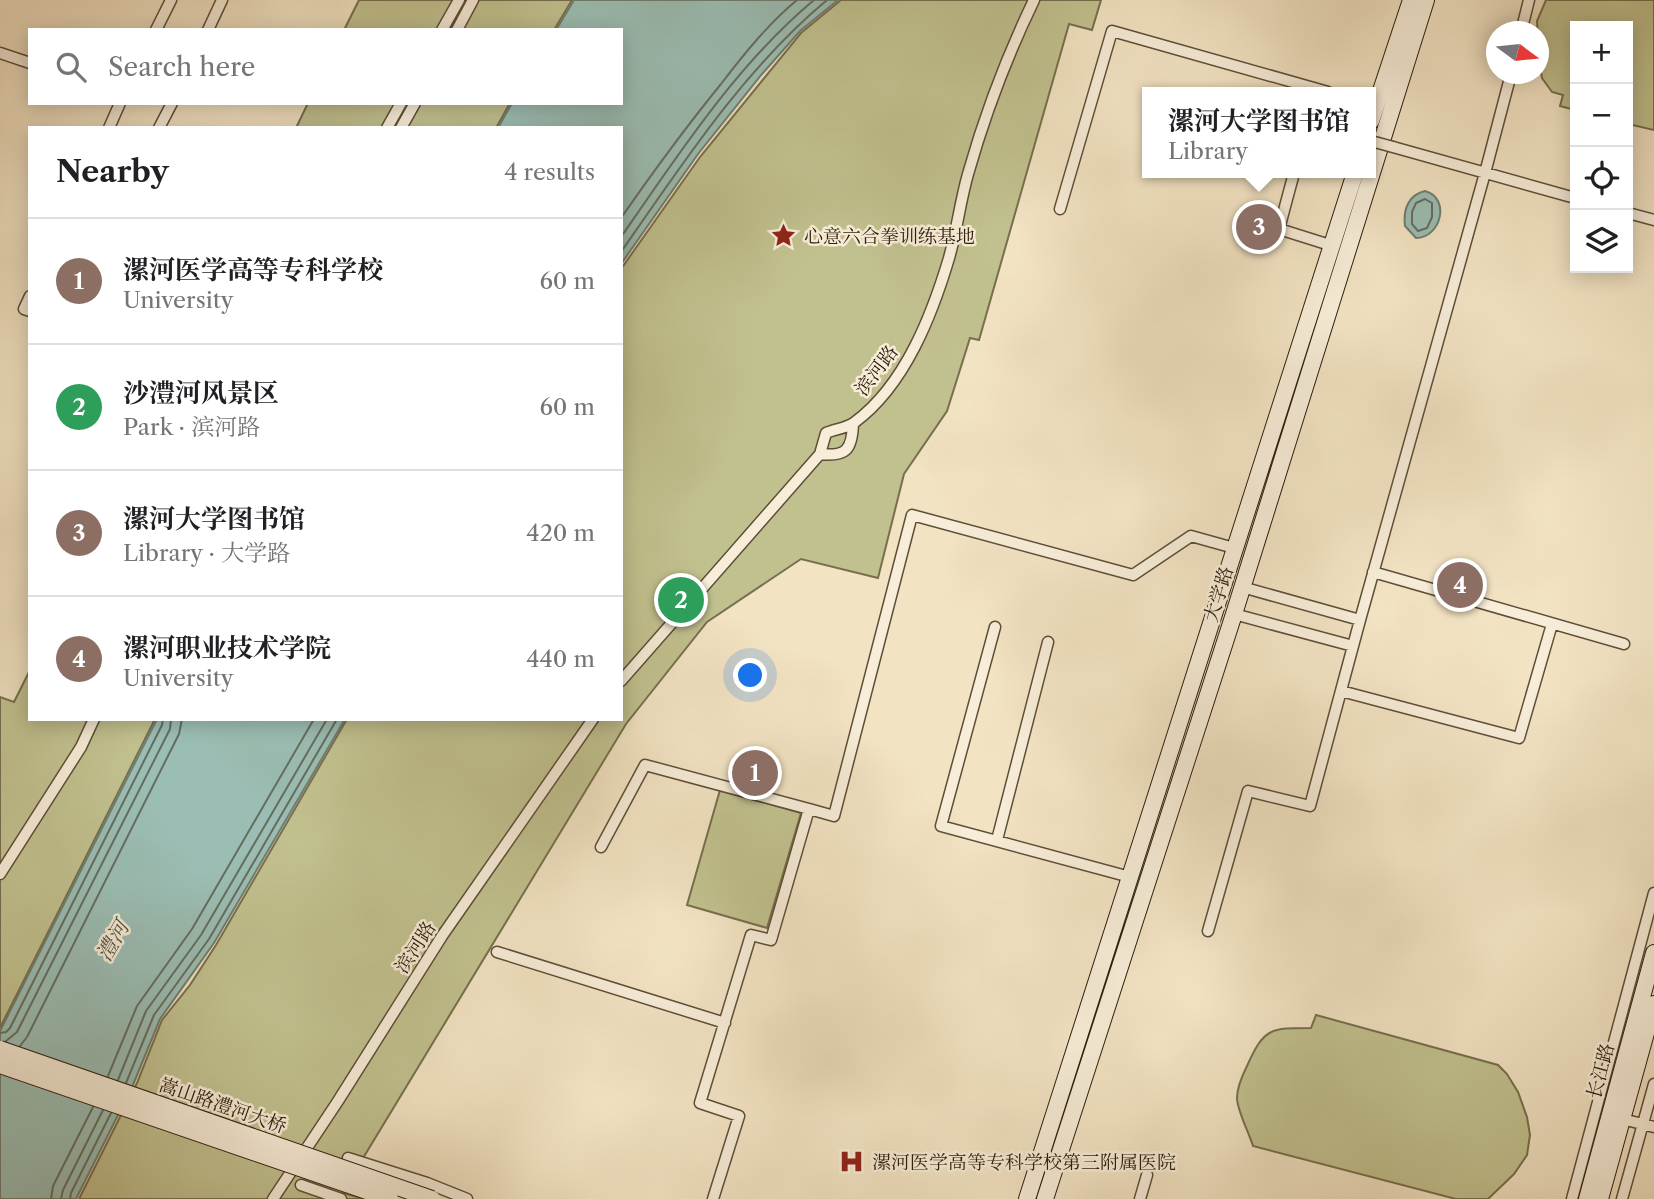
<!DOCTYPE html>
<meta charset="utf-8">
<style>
:root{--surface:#fff;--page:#f6f6f6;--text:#202124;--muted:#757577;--line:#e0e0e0;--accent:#ea580c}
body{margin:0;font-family:"Libre Caslon Text","Noto Serif SC",serif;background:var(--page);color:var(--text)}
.controls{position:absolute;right:21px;top:21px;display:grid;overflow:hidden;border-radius:0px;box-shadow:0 4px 18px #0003}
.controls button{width:63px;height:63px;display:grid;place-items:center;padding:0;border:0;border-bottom:2px solid var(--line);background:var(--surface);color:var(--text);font:35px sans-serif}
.compass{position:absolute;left:1486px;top:21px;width:63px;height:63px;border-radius:50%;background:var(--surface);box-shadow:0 4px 18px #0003;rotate:105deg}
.you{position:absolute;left:751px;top:676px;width:24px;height:24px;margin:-18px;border:5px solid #fff;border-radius:50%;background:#1a73e8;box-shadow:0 0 0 10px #1a73e833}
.badge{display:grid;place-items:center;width:46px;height:46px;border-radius:50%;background:var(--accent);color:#fff;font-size:23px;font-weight:700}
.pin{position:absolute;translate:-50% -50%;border:4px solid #fff;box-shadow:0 2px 7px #0006}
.popup{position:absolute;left:1142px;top:87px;width:234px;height:91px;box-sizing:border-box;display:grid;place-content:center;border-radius:0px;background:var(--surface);filter:drop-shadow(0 2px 5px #0005);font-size:23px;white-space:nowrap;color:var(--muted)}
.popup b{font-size:26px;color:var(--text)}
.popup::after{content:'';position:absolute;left:50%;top:100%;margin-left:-14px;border:14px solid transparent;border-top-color:var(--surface)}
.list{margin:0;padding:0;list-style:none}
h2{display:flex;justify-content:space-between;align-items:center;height:91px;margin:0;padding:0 28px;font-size:30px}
h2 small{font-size:23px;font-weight:400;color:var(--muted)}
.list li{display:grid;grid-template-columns:46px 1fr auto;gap:21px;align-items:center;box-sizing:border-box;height:126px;padding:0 28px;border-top:2px solid var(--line)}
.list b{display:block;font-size:26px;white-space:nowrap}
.list p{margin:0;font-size:23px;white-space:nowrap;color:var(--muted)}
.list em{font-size:23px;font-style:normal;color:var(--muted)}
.icon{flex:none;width:38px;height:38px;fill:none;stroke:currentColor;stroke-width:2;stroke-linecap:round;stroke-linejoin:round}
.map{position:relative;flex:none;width:1654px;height:1199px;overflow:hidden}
.search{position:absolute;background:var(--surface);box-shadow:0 4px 18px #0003;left:28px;top:28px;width:595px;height:77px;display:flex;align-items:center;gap:18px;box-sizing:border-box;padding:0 24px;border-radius:0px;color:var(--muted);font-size:26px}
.panel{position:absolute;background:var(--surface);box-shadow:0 4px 18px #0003;left:28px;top:126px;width:595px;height:595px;border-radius:0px}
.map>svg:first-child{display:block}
.green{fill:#c1c18f;stroke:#776f4d;stroke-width:2}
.water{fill:#9bbeb4;stroke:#6f7e70;stroke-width:2}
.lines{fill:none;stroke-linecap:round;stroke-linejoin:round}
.shore{stroke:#646e60;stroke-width:2}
.street-casing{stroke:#5e4e39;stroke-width:13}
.secondary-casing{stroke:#2d1d0b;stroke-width:18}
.street{stroke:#f7edd8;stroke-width:10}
.secondary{stroke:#f7edd8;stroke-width:16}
.street-bridge-casing{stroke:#5e4e39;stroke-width:13;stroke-linecap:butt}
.secondary-bridge-casing{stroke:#2d1d0b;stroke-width:18;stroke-linecap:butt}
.street-bridge{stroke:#f7edd8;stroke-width:10}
.secondary-bridge{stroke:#f7edd8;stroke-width:16}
.labels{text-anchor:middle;stroke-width:5;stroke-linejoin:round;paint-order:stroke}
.poi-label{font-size:19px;fill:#2d1d0b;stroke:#f7edd8;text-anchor:start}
.street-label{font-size:19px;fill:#2d1d0b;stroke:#f7edd8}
.water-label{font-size:21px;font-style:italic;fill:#545546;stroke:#f7edd8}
</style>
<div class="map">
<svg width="1654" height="1199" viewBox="0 0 1654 1199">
<rect width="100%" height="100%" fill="#f2e3c3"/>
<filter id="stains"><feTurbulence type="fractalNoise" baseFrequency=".00286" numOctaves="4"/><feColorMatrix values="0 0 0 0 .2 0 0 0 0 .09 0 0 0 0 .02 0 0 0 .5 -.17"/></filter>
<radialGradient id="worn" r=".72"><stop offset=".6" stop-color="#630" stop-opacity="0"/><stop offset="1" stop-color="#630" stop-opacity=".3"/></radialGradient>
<path class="green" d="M 359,0 L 572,0 L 554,30 L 344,30 Z
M 841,0 L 1101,0 L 1092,30 L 1069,24 L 979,340 L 970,338 L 947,411 L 904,474 L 878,578 L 801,559 L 707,622 L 626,724 L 351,1178 L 343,1193 L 364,1199 L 79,1199 L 137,1083 L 162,1020 L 190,985 L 216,945 L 347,719 L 621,719 L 621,269 L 700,157 L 801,33 Z
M 1546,0 L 1654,0 L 1654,130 L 1628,124 L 1628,26 L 1575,26 L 1575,110 L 1560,106 L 1563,95 L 1552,92 L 1542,78 L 1539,61 L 1537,21 Z
M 308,103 L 510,103 L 496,128 L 296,128 Z
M 30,670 L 30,719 L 155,719 L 0,1028 L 0,697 L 14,702 Z
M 720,790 L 801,813 L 767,928 L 687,905 Z
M 1316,1015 L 1498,1065 L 1507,1074 L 1518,1092 L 1527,1117 L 1530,1135 L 1527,1155 L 1514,1174 L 1488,1199 L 1456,1199 L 1253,1146 C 1249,1133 1237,1110 1237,1098 C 1237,1087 1242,1076 1247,1066 C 1264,1028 1270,1028 1311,1028 Z"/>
<path class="water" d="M 574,0 L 838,0 L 800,31 L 762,74 L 698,154 L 621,264 L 621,128 L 498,128 L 512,103 L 621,103 L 621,30 L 556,30 Z
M 1425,191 C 1451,198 1441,238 1416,238 L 1405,226 C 1403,210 1408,195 1425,191 Z
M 157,719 L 345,719 L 214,943 L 160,1019 L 133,1085 L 76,1199 L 0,1199 L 0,1031 Z"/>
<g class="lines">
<path class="shore" d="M 1425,199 L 1432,203 L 1432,217 L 1427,228 L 1418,231 L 1412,224 L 1412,212 L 1416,203 Z
M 621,218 C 653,172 686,127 721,84 C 744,54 768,24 797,0
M 621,237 C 678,155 737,64 814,0
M 621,252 C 683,163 744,69 827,0
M 0,1033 L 6,1032 L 10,1028 L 162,725 L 163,719
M 6,1041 L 17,1032 L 170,729 L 171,719
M 20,1046 L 27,1037 L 179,734 L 182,719
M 108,1076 L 137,1006 L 192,929 L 314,719
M 118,1080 L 146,1011 L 201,935 L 327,719
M 126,1083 L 154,1015 L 209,939 L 337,719
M 51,1199 L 53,1186 L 93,1107
M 61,1199 L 63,1190 L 103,1110
M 70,1199 L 71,1193 L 111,1113"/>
<defs>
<path id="street" d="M 156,30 L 171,0
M 208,30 L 222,0
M 442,30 L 459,0
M 457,30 L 473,0
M 1521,32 L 1529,0
M 0,53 L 30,63
M 109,128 L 120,103
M 159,128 L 172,103
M 387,128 L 401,103
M 401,128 L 415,103
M 1393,147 L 1575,198
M 1294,173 L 1279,229 L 1333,246
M 1060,209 L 1112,31 L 1328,92
M 1628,213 L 1654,220
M 30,296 L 24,309 L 30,311
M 820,454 C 846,457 852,450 853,424
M 1373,572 L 1624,644
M 1242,587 L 1360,620 L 1485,173 L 1511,74
M 995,627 L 941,826 L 1130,877
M 1353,646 L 1360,620
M 621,681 L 820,454 L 826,433 C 835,429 848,428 855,422 C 905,385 932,315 949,258 C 957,230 960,202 968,174 C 985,114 1007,56 1034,0
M 1341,691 L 1519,738 L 1552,624
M 997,840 L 1048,642
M 601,847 L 645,765 L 809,809
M 0,874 L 81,747 L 94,719
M 1208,931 L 1248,791 L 1310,806 L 1353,646 L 1234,614
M 497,952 L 725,1023
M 1622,1119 L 1654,1127
M 348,1158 L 427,1183 L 467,1199
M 301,1185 L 341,1199
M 273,1199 L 338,1101 L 442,936 L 593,719
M 713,1199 L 739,1116 L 700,1103 L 751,935 L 771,940 L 809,809 L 834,816 L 912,515 L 1133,575 L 1191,536 L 1234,548
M 1140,1199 L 1147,1175
M 1572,1199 L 1654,893
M 1622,1199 L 1654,1084"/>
<path id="secondary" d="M 1371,121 L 1411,0
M 1027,1199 L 1355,173
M 1045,1199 L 1234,614 L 1426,0
M 1587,1199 L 1654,953
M 1600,1199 L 1654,1004"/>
</defs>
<use href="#street" class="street-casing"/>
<use href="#secondary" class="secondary-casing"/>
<use href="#street" class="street"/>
<use href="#secondary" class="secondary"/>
<defs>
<path id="street-bridge" d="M 1371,141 L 1393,147"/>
<path id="secondary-bridge" d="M 0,1049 L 432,1199
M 0,1065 L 390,1199"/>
</defs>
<use href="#street-bridge" class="street-bridge-casing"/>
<use href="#secondary-bridge" class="secondary-bridge-casing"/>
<use href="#street-bridge" class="street-bridge"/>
<use href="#secondary-bridge" class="secondary-bridge"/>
</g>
<defs>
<symbol id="sight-bare" viewBox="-9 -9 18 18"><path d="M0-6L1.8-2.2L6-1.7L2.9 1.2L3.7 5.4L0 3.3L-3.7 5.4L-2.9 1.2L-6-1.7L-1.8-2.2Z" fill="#8f2418" stroke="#f7edd8" stroke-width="2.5" paint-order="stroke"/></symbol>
<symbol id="hospital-bare" viewBox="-9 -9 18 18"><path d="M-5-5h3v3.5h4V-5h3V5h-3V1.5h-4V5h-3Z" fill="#8f2418" stroke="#f7edd8" stroke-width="2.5" paint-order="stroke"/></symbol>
</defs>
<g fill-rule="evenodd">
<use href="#sight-bare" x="766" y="218" width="35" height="35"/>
<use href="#hospital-bare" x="834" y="1144" width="35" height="35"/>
</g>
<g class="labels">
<g class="poi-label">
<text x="804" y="243">心意六合拳训练基地</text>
<text x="872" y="1169">漯河医学高等专科学校第三附属医院</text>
</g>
<g class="street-label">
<text transform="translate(876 370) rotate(-53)" y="7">滨河路</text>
<text transform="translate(1218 594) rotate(-73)" y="7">大学路</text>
<text transform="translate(415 947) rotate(-57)" y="7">滨河路</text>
<text transform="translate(1600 1071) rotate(-75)" y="7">长江路</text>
<text transform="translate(223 1105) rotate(19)" y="7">嵩山路澧河大桥</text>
</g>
<g class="water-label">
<text transform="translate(113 941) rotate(-60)" y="7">澧河</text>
</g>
</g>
<rect width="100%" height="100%" filter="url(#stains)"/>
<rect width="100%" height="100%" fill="url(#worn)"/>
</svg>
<div class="controls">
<button>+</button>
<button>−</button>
<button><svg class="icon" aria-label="locate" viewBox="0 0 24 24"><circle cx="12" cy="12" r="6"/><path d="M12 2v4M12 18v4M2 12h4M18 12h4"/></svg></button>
<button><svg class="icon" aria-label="layers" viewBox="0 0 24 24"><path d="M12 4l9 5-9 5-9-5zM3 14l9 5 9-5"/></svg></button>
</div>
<svg class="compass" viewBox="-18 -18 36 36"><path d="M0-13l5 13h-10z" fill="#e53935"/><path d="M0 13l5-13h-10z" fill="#757577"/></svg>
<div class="you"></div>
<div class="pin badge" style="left:755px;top:773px;background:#8d6e63">1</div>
<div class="pin badge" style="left:681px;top:600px;background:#2e9e5b">2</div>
<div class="pin badge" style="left:1259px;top:227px;background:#8d6e63">3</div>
<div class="popup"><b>漯河大学图书馆</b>Library</div>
<div class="pin badge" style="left:1460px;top:585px;background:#8d6e63">4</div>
<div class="search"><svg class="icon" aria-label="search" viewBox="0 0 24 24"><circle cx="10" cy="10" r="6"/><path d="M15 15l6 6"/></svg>Search here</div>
<section class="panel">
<h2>Nearby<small>4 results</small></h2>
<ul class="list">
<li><span class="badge" style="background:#8d6e63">1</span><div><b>漯河医学高等专科学校</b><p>University</p></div><em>60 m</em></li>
<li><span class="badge" style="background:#2e9e5b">2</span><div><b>沙澧河风景区</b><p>Park · 滨河路</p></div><em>60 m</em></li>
<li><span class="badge" style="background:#8d6e63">3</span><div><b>漯河大学图书馆</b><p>Library · 大学路</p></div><em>420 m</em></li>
<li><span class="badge" style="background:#8d6e63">4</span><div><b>漯河职业技术学院</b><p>University</p></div><em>440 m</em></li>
</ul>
</section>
</div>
